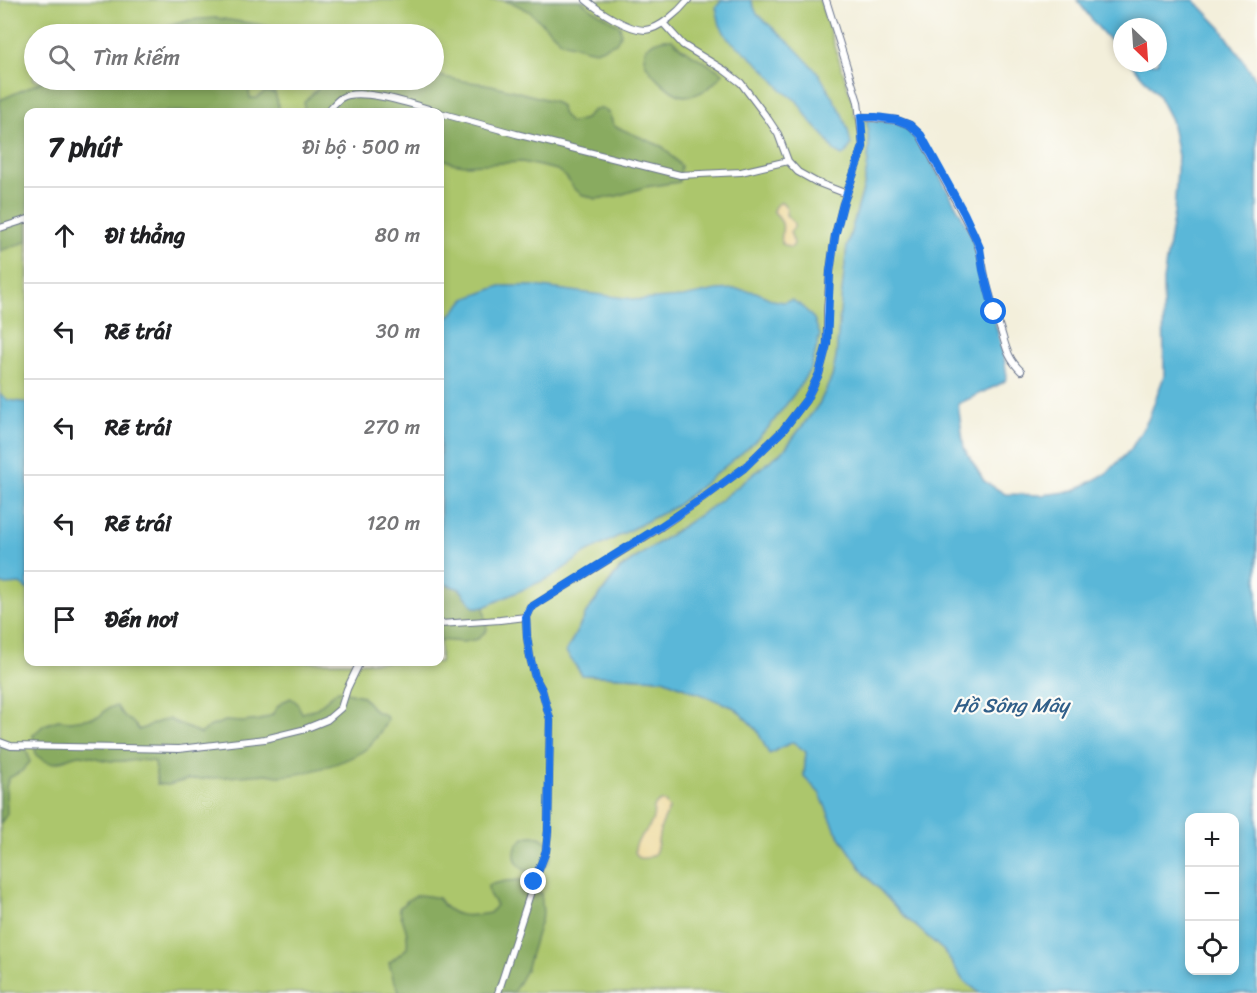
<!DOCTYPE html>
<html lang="vi">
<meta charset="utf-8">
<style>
:root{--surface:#fff;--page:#f2f2f2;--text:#202124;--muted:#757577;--line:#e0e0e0}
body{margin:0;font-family:Sriracha,sans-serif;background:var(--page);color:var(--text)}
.controls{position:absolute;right:18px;bottom:18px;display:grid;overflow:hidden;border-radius:12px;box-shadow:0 3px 9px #0003}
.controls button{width:54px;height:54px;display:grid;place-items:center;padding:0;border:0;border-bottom:2px solid var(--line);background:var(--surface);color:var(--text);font:30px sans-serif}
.compass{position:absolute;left:1113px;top:18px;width:54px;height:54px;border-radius:50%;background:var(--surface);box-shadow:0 3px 9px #0003;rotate:155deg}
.stop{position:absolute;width:18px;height:18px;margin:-14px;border:4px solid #1a73e8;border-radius:50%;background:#fff}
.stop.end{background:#1a73e8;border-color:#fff;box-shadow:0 2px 6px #0008}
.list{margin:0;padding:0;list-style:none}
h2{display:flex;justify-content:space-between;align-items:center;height:78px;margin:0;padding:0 24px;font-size:26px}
h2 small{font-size:20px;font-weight:400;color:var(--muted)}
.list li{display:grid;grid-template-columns:39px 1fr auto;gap:18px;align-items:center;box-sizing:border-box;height:96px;padding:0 24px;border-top:2px solid var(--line)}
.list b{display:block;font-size:22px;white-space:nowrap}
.list em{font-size:20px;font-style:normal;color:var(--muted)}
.icon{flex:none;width:33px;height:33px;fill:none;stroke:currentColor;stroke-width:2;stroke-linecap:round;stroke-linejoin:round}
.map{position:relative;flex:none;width:1257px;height:993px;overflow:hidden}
.search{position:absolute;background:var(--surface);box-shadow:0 3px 9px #0003;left:24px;top:24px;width:420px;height:66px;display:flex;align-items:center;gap:15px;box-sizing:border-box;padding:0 21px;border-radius:33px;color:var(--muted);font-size:22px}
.panel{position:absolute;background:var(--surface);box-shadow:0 3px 9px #0003;left:24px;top:108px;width:420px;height:558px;border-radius:12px}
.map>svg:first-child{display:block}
.green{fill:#acc66c;stroke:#647a65;stroke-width:1.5;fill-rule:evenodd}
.forest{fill:#89ab60;stroke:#526d5f;stroke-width:1.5}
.sand{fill:#eeda9e;stroke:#84847e;stroke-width:1.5}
.water{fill:#5ab7d8;stroke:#3a739b;stroke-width:1.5;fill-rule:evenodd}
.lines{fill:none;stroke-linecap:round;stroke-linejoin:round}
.service-casing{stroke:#67728a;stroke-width:8}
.service{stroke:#fff;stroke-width:6}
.route{stroke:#1a73e8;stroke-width:8}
.labels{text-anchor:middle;stroke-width:4.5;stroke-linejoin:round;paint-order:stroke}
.water-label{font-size:20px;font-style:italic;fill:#315f89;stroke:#fdfcf7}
</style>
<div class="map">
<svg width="1257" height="993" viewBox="0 0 1257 993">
<rect width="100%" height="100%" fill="#fdfcf7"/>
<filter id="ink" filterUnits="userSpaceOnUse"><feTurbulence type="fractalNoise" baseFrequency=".0167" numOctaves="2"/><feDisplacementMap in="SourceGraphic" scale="12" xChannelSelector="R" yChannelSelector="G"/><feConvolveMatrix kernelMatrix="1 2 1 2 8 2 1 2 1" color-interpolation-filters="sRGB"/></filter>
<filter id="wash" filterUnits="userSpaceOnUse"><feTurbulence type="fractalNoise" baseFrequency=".008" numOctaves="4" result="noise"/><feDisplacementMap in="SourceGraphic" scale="24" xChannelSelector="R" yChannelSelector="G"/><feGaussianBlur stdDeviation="1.35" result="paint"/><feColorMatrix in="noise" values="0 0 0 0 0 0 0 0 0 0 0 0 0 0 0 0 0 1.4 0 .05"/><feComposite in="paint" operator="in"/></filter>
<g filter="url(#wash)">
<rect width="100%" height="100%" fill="#f3efdb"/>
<path class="green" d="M 0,0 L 820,0 L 853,103 L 855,117 L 867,120 L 869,145 L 868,162 L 864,186 L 847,246 L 841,301 L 836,358 L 832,377 L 819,404 L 784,450 L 717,503 L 619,569 L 587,612 L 566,652 L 582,675 L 663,679 L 735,708 L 757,730 L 769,754 L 793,742 L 806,752 L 804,776 L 820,793 L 836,831 L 865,874 L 901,913 L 944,951 L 963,980 L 980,993 L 0,993 ZM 34,34 L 434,34 L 434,80 L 34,80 ZM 28,112 L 440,112 L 440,662 L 28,662 Z"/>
<path class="forest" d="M 501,0 L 580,0 L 592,9 L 620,26 L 621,34 L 616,43 L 596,51 L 586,49 L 562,42 L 529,11 L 515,4 Z
M 216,18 L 256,24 L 303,34 L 143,34 L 189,20 Z
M 663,39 L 672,39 L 681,48 L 723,73 C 714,85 700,97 684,96 C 672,95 645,70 644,58 C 644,55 645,52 646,48 L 654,42 Z
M 434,75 L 463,81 L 491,85 L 553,101 L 561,106 L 562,113 L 570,123 L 585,119 L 592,111 L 601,108 L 609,113 L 614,126 L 663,147 L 681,166 L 679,182 L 645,187 L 617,196 L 596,199 L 583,195 L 574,189 L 567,178 L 557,170 L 522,162 L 465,165 L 452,163 L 440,157 L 440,112 L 304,112 L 304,102 L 323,84 L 333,80 L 434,80 Z
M 45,80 L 251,80 L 254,83 L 249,91 L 250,98 L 257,98 L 265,92 L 275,93 L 280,112 L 28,112 L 28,241 L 0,251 L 0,100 Z
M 440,582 L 460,589 L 474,607 L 484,607 L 487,630 L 478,639 L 463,642 L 440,640 Z
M 338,690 L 362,696 L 376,712 L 386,715 L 387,721 C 381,731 375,741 367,748 C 350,762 303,775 281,776 C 276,776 271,775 267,774 L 187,780 L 168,785 L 157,784 L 155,762 C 141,758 127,762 113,761 C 102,761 89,755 80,755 C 60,757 57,772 36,755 L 33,735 L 44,725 L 58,720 L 70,721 L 92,718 L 101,715 L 108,708 L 117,706 C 123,720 132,718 139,730 L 158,722 L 169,719 C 179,725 190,728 200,734 L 209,727 L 225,721 L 242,722 L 260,720 L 272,715 C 278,705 281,702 291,698 L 297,703 L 302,713 L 317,708 Z
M 0,746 L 11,749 L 25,749 L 28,754 L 30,762 L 22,771 L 9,778 L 6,787 L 7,814 L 0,824 Z
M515 854a18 18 0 1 1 36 0a18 18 0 1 1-36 0Z
M 521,880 L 541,893 L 543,913 L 526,970 L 513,993 L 398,993 L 399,990 L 393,978 L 389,963 L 407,948 C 409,931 403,924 399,908 C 415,893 417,893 438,898 C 451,919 469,917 490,913 L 496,905 L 489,894 L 488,885 L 506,881 Z"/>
<path class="sand" d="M 782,202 L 787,208 L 786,215 L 794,223 L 794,227 L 790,232 L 794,243 L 793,246 L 790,248 L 782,244 C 780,237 784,230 782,223 C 780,219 776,215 773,210 L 776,205 Z
M 661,801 L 665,802 L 669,809 C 667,815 663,820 661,827 C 655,842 663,860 639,858 C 635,854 634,851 636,845 C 639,836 649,830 652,821 C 656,812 650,806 661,801 Z"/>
<path class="water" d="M 722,0 L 751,0 L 757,14 L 791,44 L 819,74 L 831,95 L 842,114 L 848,130 L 851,145 L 846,153 L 842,156 L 835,152 L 825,137 L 810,121 L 797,101 L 783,91 L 764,69 L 744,51 L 728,39 L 720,25 L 716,7 Z
M 1077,0 L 1194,0 L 1221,28 L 1257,81 L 1257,993 L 980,993 L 963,980 L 944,951 L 901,913 L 865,874 L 836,831 L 820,794 L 804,776 L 806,752 L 793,742 L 769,754 L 757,730 L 735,708 L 663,679 L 582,675 L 566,652 L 587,612 L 620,569 L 717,503 L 784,450 L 819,404 L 832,377 L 836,358 L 841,301 L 847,246 L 864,186 L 868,162 L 869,145 L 867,120 C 890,122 900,120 918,138 L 962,216 L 977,249 L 980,271 L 989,307 L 996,326 L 1003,352 L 1007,376 L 1005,381 L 1000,384 L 958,404 L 964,448 L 984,481 L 1005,494 L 1042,495 L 1074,491 L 1107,473 L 1131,449 L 1148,420 L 1164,376 L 1163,280 L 1174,213 L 1178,156 L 1171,120 L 1157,93 L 1130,63 L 1158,63 L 1158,27 L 1122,27 L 1122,54 L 1095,24 ZM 1190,818 L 1234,818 L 1234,970 L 1190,970 Z
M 500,286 L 534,286 L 640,300 L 683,297 L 717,290 L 735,289 L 756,292 L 773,300 L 783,302 L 792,300 L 802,306 L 814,319 L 820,335 L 811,368 L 795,393 L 769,427 L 749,447 L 676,506 L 586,553 L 553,576 L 484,607 L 474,607 L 460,589 L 440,582 L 440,327 L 465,299 Z
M 0,394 L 8,400 L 28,403 L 28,590 L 20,584 L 6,585 L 0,583 Z"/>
</g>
<g filter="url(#ink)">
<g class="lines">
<defs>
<path id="service" d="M 586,0 C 599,11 628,30 645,30 C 660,29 679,11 688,0
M 663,23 L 683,45 L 724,70 L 741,83 L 768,119 L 778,134 L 788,161 L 798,172 L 816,182 L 847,194
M 327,112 C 331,108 336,101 341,98 C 360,86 417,106 439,112
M 440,113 L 516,134 L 680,175 L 741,172 L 788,161
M 861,117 L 897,120 L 910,125 L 920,135 L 974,235 C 980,249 981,257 984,271 C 987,290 994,307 999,325 C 1006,344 1006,357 1021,371
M 0,228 L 28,219
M 440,624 L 500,620 L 526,617
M 0,742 L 11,746 L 179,749 L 265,739 L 302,730 L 327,720 L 341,708 L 347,689 L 360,662
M 498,993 L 534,882 L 546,851 L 548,831 L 550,719 L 542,690 L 535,677 L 530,657 L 527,637 L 526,617 L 530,608 L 661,527 L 706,496 L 744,468 L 783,430 L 806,400 L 819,374 L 827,344 L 827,310 L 830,272 L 835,235 L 843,204 L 863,147 L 858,102 L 826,0"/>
</defs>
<use href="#service" class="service-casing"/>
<use href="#service" class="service"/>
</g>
</g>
<g class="lines" filter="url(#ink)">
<path class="route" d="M 534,882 L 546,851 L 548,831 L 550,719 L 542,690 L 535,677 L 530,657 L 527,637 L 526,617 L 530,608 L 661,526 L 706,496 L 744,468 L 783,430 L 806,400 L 819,374 L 827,344 L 830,272 L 835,236 L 843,204 L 863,147 L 861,117 L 876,117 L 897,120 L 910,125 L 921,135 L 964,213 L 980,248 L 983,270 L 994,312"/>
</g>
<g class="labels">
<g class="water-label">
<text x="1011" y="712">Hồ Sông Mây</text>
</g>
</g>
</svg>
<div class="controls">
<button>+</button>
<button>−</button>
<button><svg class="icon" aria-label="locate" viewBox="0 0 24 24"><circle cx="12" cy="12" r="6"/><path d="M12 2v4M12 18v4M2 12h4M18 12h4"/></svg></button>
</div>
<svg class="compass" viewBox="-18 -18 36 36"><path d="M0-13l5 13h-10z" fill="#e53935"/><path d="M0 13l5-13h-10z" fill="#757577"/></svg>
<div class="stop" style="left:994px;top:312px"></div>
<div class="stop end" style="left:534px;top:882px"></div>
<div class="search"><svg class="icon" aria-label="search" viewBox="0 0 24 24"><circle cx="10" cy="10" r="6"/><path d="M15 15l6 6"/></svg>Tìm kiếm</div>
<section class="panel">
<h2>7 phút<small>Đi bộ · 500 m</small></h2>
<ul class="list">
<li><svg class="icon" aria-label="ahead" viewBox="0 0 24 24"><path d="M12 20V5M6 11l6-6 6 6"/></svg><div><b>Đi thẳng</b></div><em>80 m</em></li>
<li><svg class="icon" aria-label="left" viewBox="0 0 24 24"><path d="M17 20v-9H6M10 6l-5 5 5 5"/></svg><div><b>Rẽ trái</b></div><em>30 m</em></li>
<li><svg class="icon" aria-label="left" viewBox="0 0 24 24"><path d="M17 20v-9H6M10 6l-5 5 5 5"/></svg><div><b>Rẽ trái</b></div><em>270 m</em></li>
<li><svg class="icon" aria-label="left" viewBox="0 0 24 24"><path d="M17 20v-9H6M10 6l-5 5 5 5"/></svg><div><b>Rẽ trái</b></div><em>120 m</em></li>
<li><svg class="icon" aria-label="arrive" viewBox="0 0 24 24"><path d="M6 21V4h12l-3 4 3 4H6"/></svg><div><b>Đến nơi</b></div></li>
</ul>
</section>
</div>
